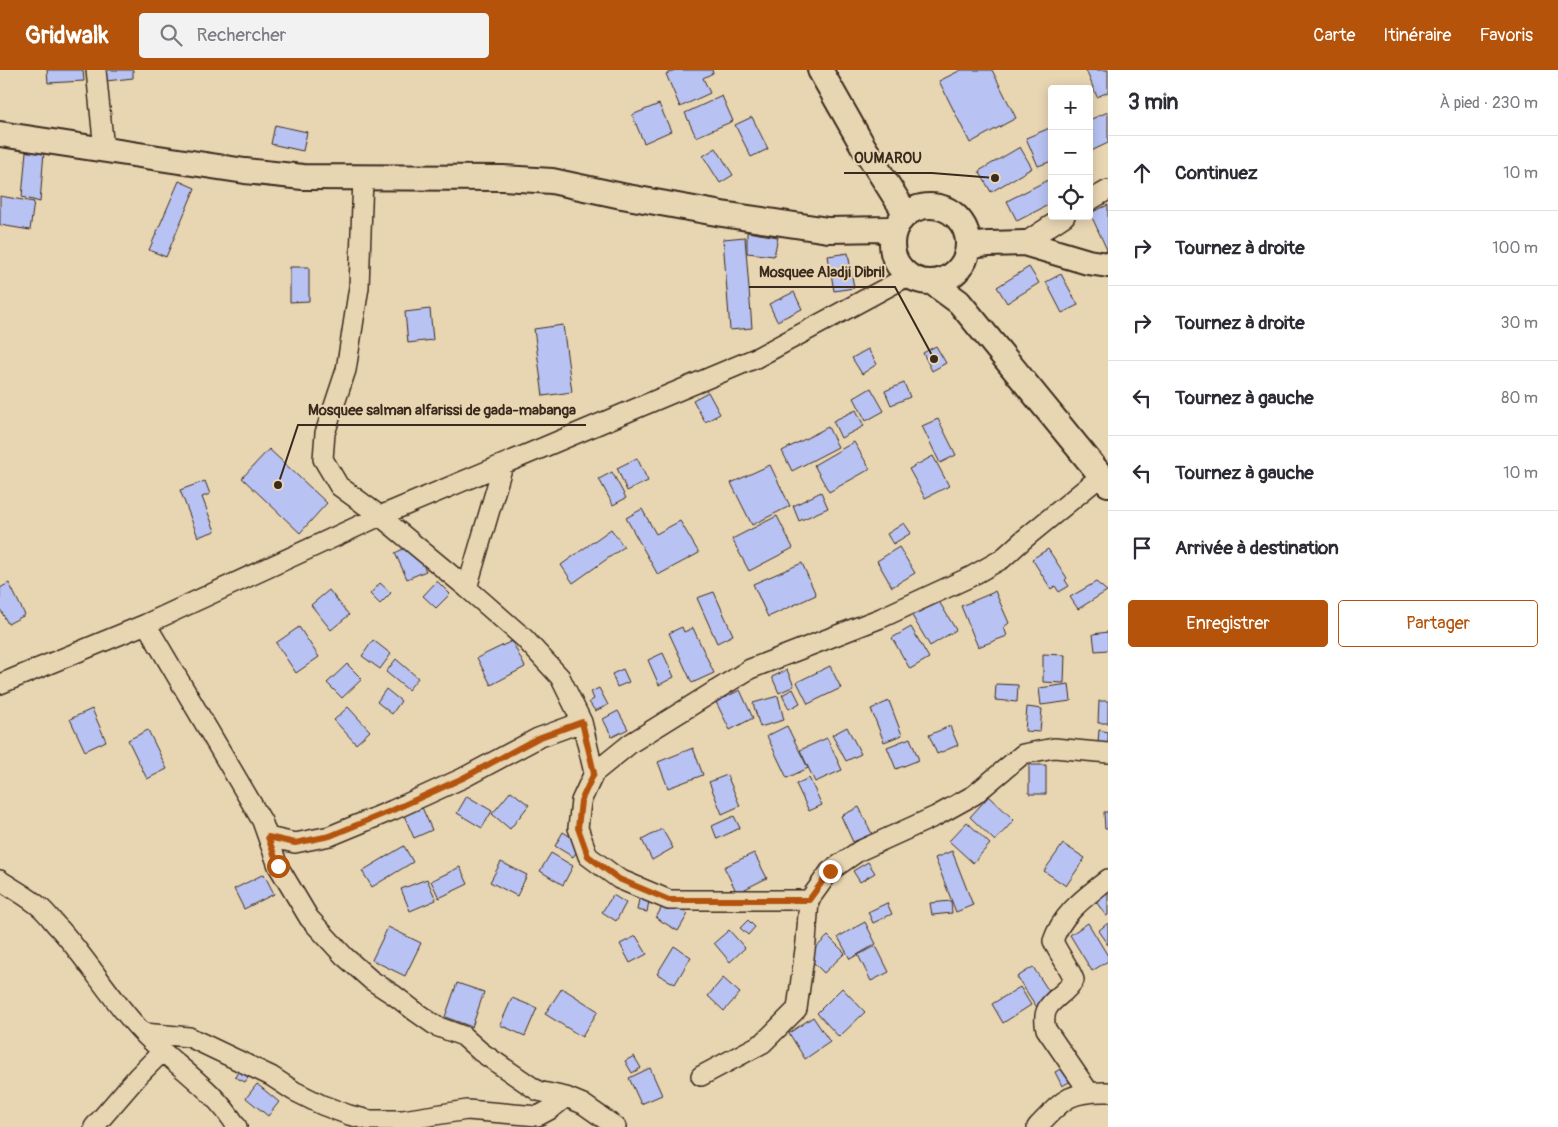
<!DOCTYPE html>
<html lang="fr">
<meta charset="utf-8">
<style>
:root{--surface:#fff;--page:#f2f2f3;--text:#2b2b33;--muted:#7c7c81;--line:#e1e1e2;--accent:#b45309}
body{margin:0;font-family:Pangolin,sans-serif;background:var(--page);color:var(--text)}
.controls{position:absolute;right:15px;top:15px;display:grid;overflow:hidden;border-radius:5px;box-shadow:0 2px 12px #0003}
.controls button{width:45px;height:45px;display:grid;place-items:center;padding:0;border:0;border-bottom:1px solid var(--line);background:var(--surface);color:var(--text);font:25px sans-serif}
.stop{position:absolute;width:15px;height:15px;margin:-11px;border:4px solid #b45309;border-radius:50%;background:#fff}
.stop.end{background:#b45309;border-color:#fff;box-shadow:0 1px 5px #0008}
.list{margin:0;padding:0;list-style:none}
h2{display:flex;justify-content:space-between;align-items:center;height:65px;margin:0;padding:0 20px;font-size:21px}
h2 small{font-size:16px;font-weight:400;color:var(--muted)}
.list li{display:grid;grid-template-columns:32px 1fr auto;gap:15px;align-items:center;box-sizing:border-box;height:75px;padding:0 20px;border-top:1px solid var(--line)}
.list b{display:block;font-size:19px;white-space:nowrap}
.list em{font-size:16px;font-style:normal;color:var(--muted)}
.actions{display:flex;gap:10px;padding:15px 20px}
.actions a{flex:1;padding:11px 0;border:1px solid var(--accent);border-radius:5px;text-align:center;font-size:18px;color:var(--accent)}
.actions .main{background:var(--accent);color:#fff}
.icon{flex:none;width:28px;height:28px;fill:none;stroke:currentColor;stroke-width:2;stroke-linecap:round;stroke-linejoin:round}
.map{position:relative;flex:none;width:1108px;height:1057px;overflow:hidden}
header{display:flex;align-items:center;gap:30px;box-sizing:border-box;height:70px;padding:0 25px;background:var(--accent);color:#fff}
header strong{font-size:24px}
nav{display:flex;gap:28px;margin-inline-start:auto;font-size:18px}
.search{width:350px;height:45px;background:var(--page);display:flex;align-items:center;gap:12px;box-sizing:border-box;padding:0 18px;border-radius:5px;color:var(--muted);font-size:19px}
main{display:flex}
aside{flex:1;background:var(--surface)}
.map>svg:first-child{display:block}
.building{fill:#b8c3f3;stroke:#3b2a1e}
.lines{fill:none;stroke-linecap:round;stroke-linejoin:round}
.minor-casing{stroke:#3b2a1e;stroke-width:22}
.tertiary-casing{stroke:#3b2a1e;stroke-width:28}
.minor{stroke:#e8d6b3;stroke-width:19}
.tertiary{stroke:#e8d6b3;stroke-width:24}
.route{stroke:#b45309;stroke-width:6}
.leader{fill:none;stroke:#3b2a1e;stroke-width:2}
.callout-dot{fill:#3b2a1e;stroke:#e8d6b3;stroke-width:2}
.callout-label{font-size:15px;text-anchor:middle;font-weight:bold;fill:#3b2a1e;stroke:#e8d6b3;stroke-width:4;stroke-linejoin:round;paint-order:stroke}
</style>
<header>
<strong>Gridwalk</strong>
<div class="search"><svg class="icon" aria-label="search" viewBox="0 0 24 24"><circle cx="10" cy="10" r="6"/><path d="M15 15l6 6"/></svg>Rechercher</div>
<nav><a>Carte</a><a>Itinéraire</a><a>Favoris</a></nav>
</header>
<main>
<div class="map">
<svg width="1108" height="1057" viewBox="0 0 1108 1057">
<rect width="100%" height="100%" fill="#e8d6b3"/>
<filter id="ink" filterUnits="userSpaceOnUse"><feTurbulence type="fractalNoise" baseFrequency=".02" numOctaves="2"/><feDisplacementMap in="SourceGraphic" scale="10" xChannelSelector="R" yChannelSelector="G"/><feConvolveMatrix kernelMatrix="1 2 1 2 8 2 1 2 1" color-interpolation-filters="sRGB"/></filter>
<g filter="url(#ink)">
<path class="building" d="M 47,0 L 83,0 L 84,11 L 48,13 Z
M 105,0 L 133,0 L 133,8 L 106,11 Z
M 675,0 L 712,0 L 713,3 L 703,8 L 710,23 L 680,37 L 666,4 Z
M 961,0 L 992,0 L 1016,48 L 970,73 L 939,11 Z
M 1086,0 L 1108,0 L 1108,22 L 1097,27 Z
M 722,26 L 733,51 L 696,67 L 685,43 Z
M 659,34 L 671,61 L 644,73 L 632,45 Z
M 1108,42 L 1108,73 L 1089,82 L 1089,50 Z
M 752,47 L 768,79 L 751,87 L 735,55 Z
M 275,55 L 307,62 L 303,81 L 271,74 Z
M 1052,57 L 1052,91 L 1038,96 L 1026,68 Z
M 1020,77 L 1032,98 L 991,122 L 979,101 Z
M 716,78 L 733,105 L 720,113 L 703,86 Z
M 26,81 L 44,82 L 40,132 L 22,127 Z
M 1048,110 L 1052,117 L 1052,133 L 1017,151 L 1007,131 Z
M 179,111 L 195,118 L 166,187 L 149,180 Z
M 0,126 L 34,132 L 30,160 L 0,155 Z
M 1108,135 L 1108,182 L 1090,143 Z
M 747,162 L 778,167 L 774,186 L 747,183 Z
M 745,167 L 752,258 L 730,260 L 723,169 Z
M 848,183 L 854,218 L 834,221 L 828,186 Z
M 290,197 L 309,197 L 309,231 L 290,232 Z
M 1029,197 L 1039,213 L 1007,233 L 997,217 Z
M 1061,204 L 1078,235 L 1062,243 L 1046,212 Z
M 794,222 L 802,239 L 777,251 L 769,234 Z
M 430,239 L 433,270 L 408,273 L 405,242 Z
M 563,255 L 572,322 L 543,326 L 534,259 Z
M 936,276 L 946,293 L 932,301 L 923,283 Z
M 868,279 L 877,294 L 862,304 L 852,288 Z
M 904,313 L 910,327 L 891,335 L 885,321 Z
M 871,318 L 884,341 L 866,351 L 854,328 Z
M 708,322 L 720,344 L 705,352 L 693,330 Z
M 856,340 L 864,356 L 841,368 L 833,351 Z
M 938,349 L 956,385 L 940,393 L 922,356 Z
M 828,357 L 838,377 L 792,401 L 782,381 Z
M 854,372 L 870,399 L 829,422 L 814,395 Z
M 269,379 L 327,433 L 300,463 L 242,408 Z
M 933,386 L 949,416 L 925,428 L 909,399 Z
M 637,388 L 648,411 L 627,421 L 617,398 Z
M 770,395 L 790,436 L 752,455 L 731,413 Z
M 612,402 L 626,428 L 613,435 L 599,409 Z
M 205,411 L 210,424 L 202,427 L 215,461 L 198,467 L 180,420 Z
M 821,422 L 828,438 L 799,451 L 793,436 Z
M 642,439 L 656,464 L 680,451 L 699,483 L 658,505 L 626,448 Z
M 777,446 L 793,478 L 749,501 L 732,469 Z
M 904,453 L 911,463 L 893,474 L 887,464 Z
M 611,459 L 624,477 L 573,513 L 561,495 Z
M 413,474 L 426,501 L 407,509 L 395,483 Z
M 899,477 L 915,503 L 892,517 L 877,491 Z
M 1048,479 L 1067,508 L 1065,510 L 1069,516 L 1059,522 L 1055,516 L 1051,519 L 1032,489 Z
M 802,493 L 816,525 L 768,547 L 753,514 Z
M 437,511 L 450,524 L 436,538 L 423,526 Z
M 1096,512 L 1107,521 L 1078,539 L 1070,527 Z
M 9,513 L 25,545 L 8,554 L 0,539 L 0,518 Z
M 380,513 L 391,523 L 380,534 L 370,524 Z
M 329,520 L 349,545 L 331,560 L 311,535 Z
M 995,521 L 1009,553 L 1004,557 L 1007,566 L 978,577 L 961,536 L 992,523 Z
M 714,522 L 733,565 L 717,573 L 697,528 Z
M 937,528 L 956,560 L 930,576 L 911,544 Z
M 299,557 L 319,587 L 296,603 L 276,573 Z
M 682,557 L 684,562 L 693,558 L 714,603 L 692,613 L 669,563 Z
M 911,557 L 929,588 L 910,599 L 892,568 Z
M 1108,562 L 1108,580 L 1095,581 L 1093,564 Z
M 373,570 L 391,584 L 380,599 L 362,586 Z
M 512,571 L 525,597 L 491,615 L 477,588 Z
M 663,583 L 674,607 L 659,615 L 648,590 Z
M 1043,584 L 1065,585 L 1064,613 L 1043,612 Z
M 396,589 L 418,608 L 408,620 L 386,602 Z
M 347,594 L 362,609 L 342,628 L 327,613 Z
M 830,596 L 841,618 L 808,634 L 797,612 Z
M 623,599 L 629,612 L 617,617 L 612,604 Z
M 787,600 L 794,616 L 779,623 L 772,607 Z
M 996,614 L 1018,615 L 1017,632 L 995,630 Z
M 1069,614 L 1071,631 L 1041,635 L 1039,618 Z
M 599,618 L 608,635 L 595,641 L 589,632 L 594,629 L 591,622 Z
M 386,619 L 401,631 L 392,644 L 377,632 Z
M 793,619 L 800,633 L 789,639 L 782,625 Z
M 740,620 L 753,648 L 730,660 L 716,632 Z
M 778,626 L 784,650 L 760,657 L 753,633 Z
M 889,631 L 902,665 L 884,672 L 871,639 Z
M 1099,631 L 1108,631 L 1108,653 L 1098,653 Z
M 348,637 L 370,661 L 356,674 L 334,650 Z
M 1027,637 L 1042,639 L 1040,662 L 1025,661 Z
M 92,639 L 106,671 L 85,681 L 70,649 Z
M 618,641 L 628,659 L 612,667 L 603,649 Z
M 787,656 L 808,698 L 787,708 L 767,666 Z
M 950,656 L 958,675 L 937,684 L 929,665 Z
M 847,657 L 861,684 L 846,691 L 832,665 Z
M 148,660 L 167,699 L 147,709 L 128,670 Z
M 1099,660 L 1108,662 L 1108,674 L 1098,673 Z
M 827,668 L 842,700 L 815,712 L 800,680 Z
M 910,668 L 919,690 L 896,699 L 887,677 Z
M 693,678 L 703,705 L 668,718 L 658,692 Z
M 1029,695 L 1046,695 L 1046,724 L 1029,724 Z
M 727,705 L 740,736 L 722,744 L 709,712 Z
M 809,708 L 822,735 L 809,741 L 796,714 Z
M 511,721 L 529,735 L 510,759 L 492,744 Z
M 467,726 L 492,741 L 482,758 L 457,743 Z
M 989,726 L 1014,750 L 995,771 L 970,747 Z
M 421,735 L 432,760 L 414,768 L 403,743 Z
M 859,737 L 872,764 L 853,772 L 841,746 Z
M 1104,742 L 1108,742 L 1108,759 L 1105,759 Z
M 734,746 L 740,758 L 717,769 L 712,756 Z
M 967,752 L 990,774 L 973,793 L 949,771 Z
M 662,759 L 673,778 L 652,790 L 642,770 Z
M 563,762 L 582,774 L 573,787 L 555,776 Z
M 1063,774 L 1085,788 L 1066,816 L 1044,801 Z
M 404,776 L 413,792 L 372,817 L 362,801 Z
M 952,781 L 973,835 L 956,842 L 935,788 Z
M 551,783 L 573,796 L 563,815 L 540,801 Z
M 754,783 L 767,808 L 737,823 L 724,797 Z
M 501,792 L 527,805 L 517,826 L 490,812 Z
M 868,792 L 875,803 L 860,812 L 853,801 Z
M 460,797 L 468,814 L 439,828 L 431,811 Z
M 264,804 L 274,824 L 244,839 L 234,819 Z
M 427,809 L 436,830 L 410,841 L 401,819 Z
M 1108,821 L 1108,845 L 1106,846 L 1095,830 Z
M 613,825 L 626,833 L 616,851 L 602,842 Z
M 639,829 L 649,831 L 647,842 L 637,840 Z
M 665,831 L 688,844 L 678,861 L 656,848 Z
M 951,831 L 952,843 L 932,845 L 930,833 Z
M 887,833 L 892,844 L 873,853 L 868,842 Z
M 748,850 L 755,857 L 748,865 L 740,858 Z
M 865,852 L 876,874 L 850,889 L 838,867 Z
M 1088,853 L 1108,886 L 1108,891 L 1092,901 L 1070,865 Z
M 1108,853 L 1108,875 L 1098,861 Z
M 388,857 L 421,873 L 405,906 L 372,890 Z
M 729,860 L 745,878 L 730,892 L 714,873 Z
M 636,866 L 647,884 L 630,893 L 620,874 Z
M 828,866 L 845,883 L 824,903 L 807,886 Z
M 674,876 L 691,887 L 675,914 L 657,904 Z
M 876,876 L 889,902 L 871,911 L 858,885 Z
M 1033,897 L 1054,929 L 1038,939 L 1017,907 Z
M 723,908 L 740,923 L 724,941 L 708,926 Z
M 457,913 L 484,922 L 472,957 L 445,947 Z
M 1020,917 L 1031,935 L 1003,953 L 992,934 Z
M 562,918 L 598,941 L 582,967 L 545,944 Z
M 842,918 L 865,942 L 839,967 L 817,943 Z
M 512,928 L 537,938 L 525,966 L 500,955 Z
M 813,947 L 830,972 L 805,989 L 789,963 Z
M 634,986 L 641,998 L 632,1003 L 625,991 Z
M 1066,996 L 1073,1010 L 1062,1016 L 1055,1002 Z
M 650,998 L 662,1025 L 641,1034 L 629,1008 Z
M 240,999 L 250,1005 L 245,1012 L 235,1007 Z
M 257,1014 L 279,1032 L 268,1046 L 246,1028 Z"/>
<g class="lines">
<defs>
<path id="minor" d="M 96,0 L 104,80
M 363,108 L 359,217 L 346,300 L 325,363 L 323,389 L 339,416 L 380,446 L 467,518 L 524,568 L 560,607 L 582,652 L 594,703
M 1089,131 L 1108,120
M 1024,173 L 1065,146
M 467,518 L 503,395
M 146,554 L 262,751 L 278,796 L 309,848 L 344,886 L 371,910 L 394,925 L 416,942 L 436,956 L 463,966 L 481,982 L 538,1021 L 566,1027 L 583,1034 L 616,1057
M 0,614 L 146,554 L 380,446 L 756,288 L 899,211 L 903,202
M 268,767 L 295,773 L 330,766 L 393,740 L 463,708 L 538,668 L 582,652
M 0,810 C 13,819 29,827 41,838 C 48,844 53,852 59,858 C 88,890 110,928 140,960 C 171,993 213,1017 237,1057
M 809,830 L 669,830 L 619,809 L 588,786 L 578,758 L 581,731 L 594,703 L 631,673 L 750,599 L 881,548 L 970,507 L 1002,489 L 1023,470 L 1101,406
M 143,963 L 189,967 L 271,1006 L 294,1021 L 322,1035 L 349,1045 L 369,1050 L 403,1050 L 467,1040 L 538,1046 L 551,1039 L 566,1027
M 701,1006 L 763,973 L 797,939 L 806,872 L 809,830 L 830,801 L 859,781 L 936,746 L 974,725 L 1023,684 L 1054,678 L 1108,683
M 1089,1022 L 1046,959 C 1039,931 1062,930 1074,910 C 1069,896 1059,885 1053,871 C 1062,843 1086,827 1108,809
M 94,1057 L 138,1006 L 163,981
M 1037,1057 C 1063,1030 1068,1021 1108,1022"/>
<path id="tertiary" d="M 820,0 L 863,76 L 906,144
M 0,64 L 245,101 L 303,107 L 503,108 L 552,111 L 622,126 L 722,144 L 828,160 L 888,159 L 894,161
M892 174a38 38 0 1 1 76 0a38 38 0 1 1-76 0Z
M 968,176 L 989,174 L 1024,173 L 1088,192 L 1108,195
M 933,213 L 959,232 L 1108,414"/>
</defs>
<use href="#minor" class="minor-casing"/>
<use href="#tertiary" class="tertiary-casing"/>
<use href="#minor" class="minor"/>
<use href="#tertiary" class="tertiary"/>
</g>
</g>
<g class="lines" filter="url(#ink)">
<path class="route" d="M 278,796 L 268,767 L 295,773 L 330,766 L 393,740 L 463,708 L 538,668 L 582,652 L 594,703 L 581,731 L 578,758 L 588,786 L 619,809 L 669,830 L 809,830 L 830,801"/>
</g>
<path class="leader" d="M995 108L932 103H844M934 289L895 217H749M278 415L298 355H586"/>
<g class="callout-dot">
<circle cx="995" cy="108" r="5"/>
<circle cx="934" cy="289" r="5"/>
<circle cx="278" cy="415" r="5"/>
</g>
<g class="callout-label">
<text x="888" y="93">OUMAROU</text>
<text x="822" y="207">Mosquee Aladji Dibril</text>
<text x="442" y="345">Mosquee salman alfarissi de gada-mabanga</text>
</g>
</svg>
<div class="controls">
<button>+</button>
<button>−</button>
<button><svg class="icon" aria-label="locate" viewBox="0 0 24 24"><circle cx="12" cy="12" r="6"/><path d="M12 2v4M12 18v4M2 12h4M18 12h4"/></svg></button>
</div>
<div class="stop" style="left:278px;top:796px"></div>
<div class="stop end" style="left:830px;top:801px"></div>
</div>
<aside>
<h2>3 min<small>À pied · 230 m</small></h2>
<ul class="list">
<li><svg class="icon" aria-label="ahead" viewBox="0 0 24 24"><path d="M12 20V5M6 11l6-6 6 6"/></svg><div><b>Continuez</b></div><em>10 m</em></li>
<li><svg class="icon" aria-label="right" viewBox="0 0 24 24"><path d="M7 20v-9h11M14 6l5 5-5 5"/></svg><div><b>Tournez à droite</b></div><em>100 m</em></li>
<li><svg class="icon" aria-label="right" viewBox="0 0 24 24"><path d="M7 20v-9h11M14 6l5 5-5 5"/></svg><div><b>Tournez à droite</b></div><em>30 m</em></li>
<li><svg class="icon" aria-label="left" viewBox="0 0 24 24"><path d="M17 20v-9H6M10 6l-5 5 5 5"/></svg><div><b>Tournez à gauche</b></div><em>80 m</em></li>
<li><svg class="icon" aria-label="left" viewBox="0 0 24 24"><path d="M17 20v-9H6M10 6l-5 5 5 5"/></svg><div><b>Tournez à gauche</b></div><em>10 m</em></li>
<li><svg class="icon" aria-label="arrive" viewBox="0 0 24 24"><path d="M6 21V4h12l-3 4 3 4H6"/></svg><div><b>Arrivée à destination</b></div></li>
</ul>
<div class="actions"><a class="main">Enregistrer</a><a>Partager</a></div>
</aside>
</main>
